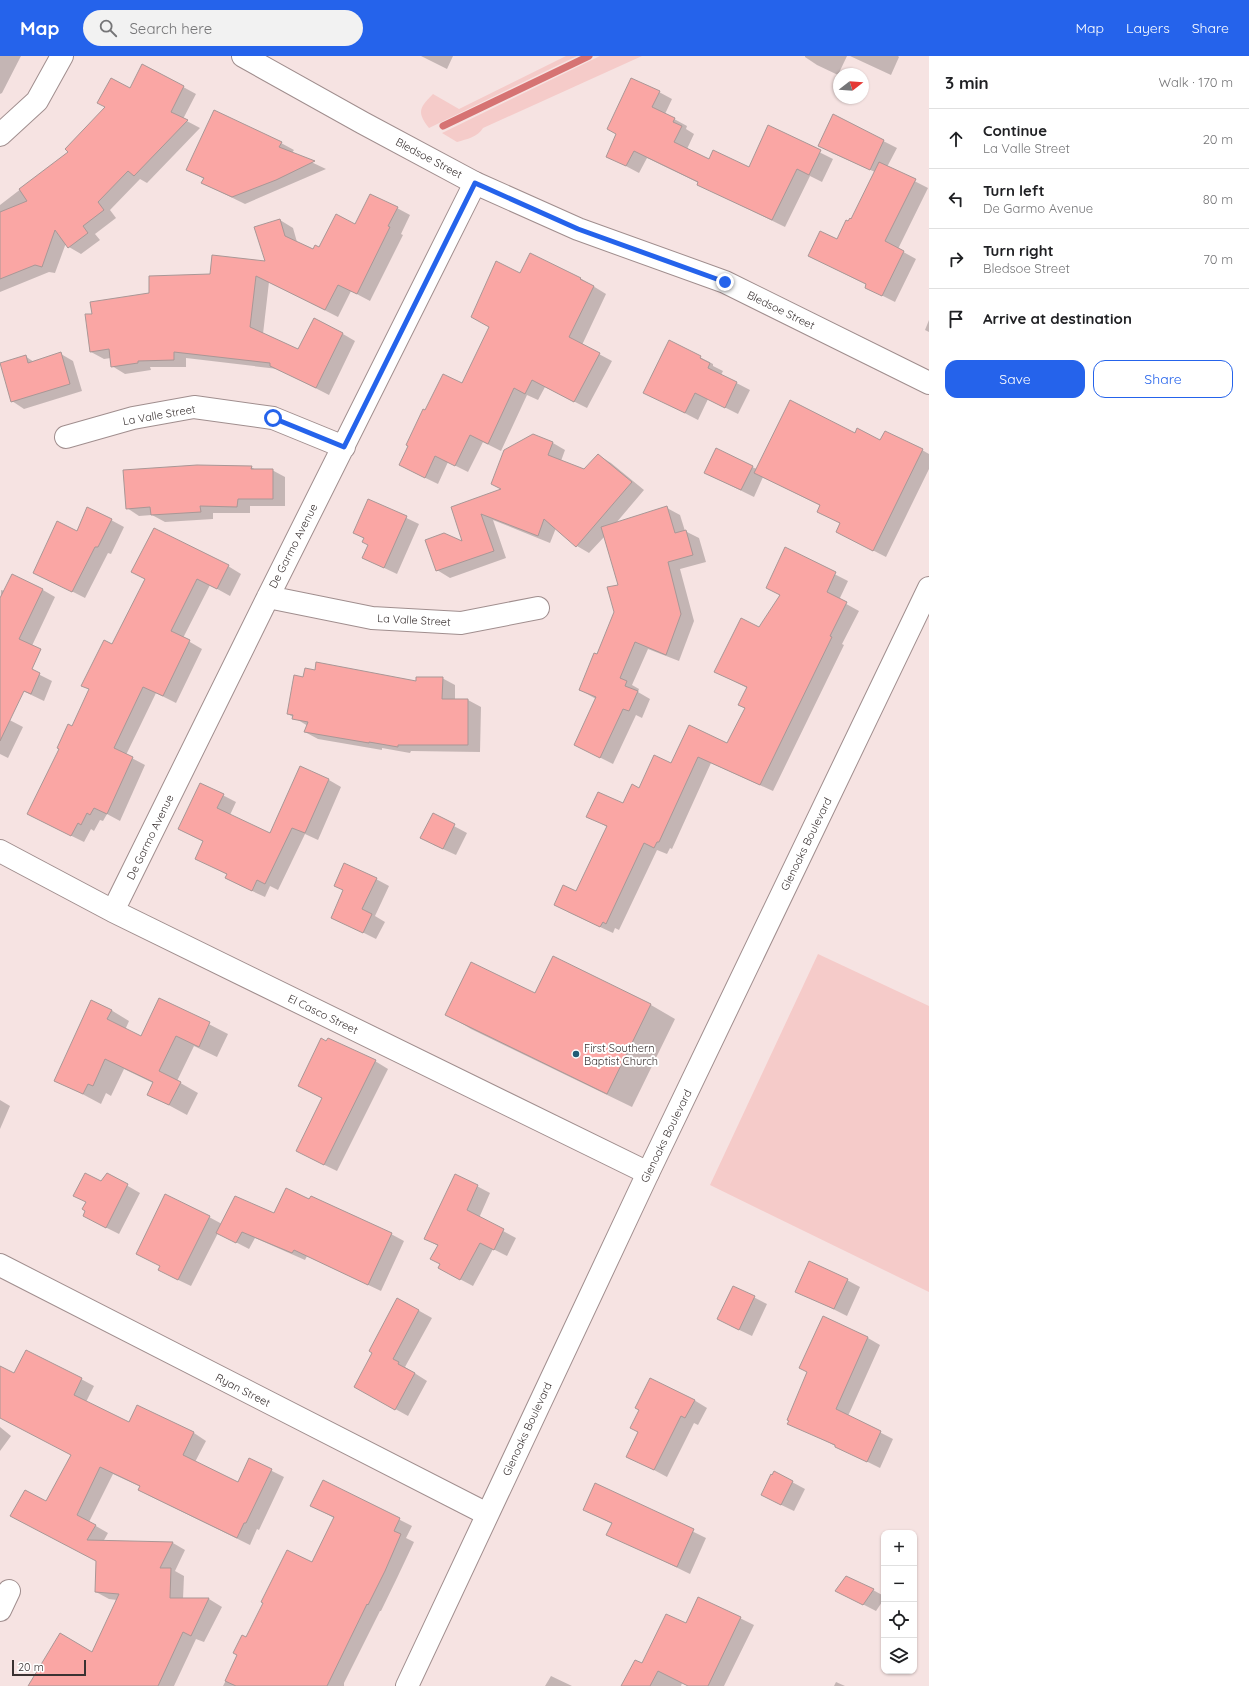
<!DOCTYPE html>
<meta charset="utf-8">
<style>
:root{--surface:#fff;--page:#f2f2f2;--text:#202124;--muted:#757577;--line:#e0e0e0;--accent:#2563eb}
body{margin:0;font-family:Quicksand,sans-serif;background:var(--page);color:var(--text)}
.controls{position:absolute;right:12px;bottom:12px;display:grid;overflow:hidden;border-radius:8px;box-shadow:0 1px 3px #0004}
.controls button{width:36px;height:36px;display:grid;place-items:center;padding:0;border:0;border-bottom:1px solid var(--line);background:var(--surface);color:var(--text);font:20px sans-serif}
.compass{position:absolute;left:833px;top:12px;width:36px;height:36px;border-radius:50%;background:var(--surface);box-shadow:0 1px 3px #0004;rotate:73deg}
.scale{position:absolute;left:12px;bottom:10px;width:74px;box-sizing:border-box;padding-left:4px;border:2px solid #3a3232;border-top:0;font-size:11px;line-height:14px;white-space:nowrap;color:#3a3232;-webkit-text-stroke:3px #fff;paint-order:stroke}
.stop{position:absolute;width:12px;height:12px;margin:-9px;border:3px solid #2563eb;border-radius:50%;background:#fff}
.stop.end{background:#2563eb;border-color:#fff;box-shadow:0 1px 4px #0008}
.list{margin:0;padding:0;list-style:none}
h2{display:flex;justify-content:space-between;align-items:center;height:52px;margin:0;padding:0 16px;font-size:17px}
h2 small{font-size:13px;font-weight:400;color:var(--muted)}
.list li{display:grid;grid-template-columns:26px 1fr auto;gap:12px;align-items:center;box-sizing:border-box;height:60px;padding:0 16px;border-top:1px solid var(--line)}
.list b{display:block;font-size:15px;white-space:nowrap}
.list p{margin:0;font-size:13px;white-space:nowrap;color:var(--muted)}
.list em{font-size:13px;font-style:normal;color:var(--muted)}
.actions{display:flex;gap:8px;padding:12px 16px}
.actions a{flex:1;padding:9px 0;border:1px solid var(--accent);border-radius:12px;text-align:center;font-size:14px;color:var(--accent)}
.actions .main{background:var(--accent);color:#fff}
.icon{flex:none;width:22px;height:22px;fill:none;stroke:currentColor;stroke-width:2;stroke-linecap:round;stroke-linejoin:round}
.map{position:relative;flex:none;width:929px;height:1630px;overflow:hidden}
header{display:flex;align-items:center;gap:24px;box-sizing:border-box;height:56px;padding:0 20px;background:var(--accent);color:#fff}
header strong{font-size:19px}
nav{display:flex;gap:22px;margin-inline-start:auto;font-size:14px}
.search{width:280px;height:36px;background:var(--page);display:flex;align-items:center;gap:10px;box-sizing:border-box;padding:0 14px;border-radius:22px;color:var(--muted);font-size:15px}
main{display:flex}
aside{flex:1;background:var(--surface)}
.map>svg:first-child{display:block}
.green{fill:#f5cbc9}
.shadow{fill:#0003}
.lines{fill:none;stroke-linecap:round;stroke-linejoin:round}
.stream{stroke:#d67373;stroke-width:7}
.building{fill:#faa6a4;stroke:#a99796}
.minor-casing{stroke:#a08e8e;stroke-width:24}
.tertiary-casing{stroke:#a08e8e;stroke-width:24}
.secondary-casing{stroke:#a08e8e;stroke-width:24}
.minor{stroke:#fff;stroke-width:22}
.tertiary{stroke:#fff;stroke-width:22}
.secondary{stroke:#fff;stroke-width:22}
.route{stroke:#2563eb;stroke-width:5}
.poi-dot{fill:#235c76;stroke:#fff;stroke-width:1.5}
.labels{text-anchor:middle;stroke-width:4;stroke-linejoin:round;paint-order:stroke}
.street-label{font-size:11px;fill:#3a3232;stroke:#fff}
.poi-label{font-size:11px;fill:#3a3232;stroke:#fff;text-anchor:start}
</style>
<header>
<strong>Map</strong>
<div class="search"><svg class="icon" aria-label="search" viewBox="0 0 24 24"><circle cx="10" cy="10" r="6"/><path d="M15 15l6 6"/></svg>Search here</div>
<nav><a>Map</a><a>Layers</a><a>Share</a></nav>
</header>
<main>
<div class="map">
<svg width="929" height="1630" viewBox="0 0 929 1630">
<rect width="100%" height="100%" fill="#f6e3e2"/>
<path class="green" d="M 566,0 L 577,0 L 429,72 C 416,56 420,51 433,38 L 459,53 Z
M 600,0 L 642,0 L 483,72 C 478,81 467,83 457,86 L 442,77 Z
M 818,898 L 929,950 L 929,1236 L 710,1129 Z"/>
<path class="shadow" d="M 0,0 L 21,0 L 2,37 L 0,38 Z
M 421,0 L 453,0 L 447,13 Z
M 805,0 L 847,0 L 838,19 L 817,9 L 805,1 Z
M 850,0 L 898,0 L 899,1 L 891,19 Z
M 143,9 L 196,38 L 183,63 L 200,72 L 147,127 L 140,123 L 110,154 L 116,162 L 95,178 L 100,184 L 81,198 L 69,191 L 66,187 L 55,217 L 49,216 L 0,236 L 0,149 L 69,96 L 130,33 Z
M 659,36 L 672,43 L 665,58 L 687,70 L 686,73 L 694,78 L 687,93 L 710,104 L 749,112 L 769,71 L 833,103 L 822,126 L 810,120 L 785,171 L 711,135 L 699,127 L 647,102 L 639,117 L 607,100 Z
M 834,60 L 897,92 L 887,111 L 928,132 L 898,193 L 916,203 L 895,246 L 879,238 L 867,229 L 809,200 L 838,185 L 852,164 L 875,116 L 832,97 Z
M 281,87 L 294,94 L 292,97 L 326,113 L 245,148 L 202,127 L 204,123 L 188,114 Z
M 397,152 L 410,159 L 401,178 L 403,179 L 370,245 L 351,235 L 338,261 L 269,226 L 263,278 L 299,294 L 343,278 L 355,285 L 329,339 L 278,313 L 186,302 L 186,311 L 150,311 L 151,314 L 125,318 L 112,310 L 111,302 L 104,303 L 91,296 L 93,258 L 211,219 L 266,207 L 280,164 L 293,172 L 297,186 L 314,194 L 320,193 L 356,169 Z
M 521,218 L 580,222 L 606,238 L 582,289 L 612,305 L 587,352 L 545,331 L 538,344 L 527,339 L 501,395 L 483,386 L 468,416 L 448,406 L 438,428 L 413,416 L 426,356 L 463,328 Z
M 929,264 L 929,276 L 925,274 Z
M 669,285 L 713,308 L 713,310 L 723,315 L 721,319 L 750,334 L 738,358 L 708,343 L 698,364 L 644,336 Z
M 61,298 L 73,305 L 82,335 L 24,353 L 12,345 L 25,300 L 34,306 Z
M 855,378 L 922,394 L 929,398 L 929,413 L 886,501 L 837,476 L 841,468 L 831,462 L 821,450 L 763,421 L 754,441 L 705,417 L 752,411 L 757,413 Z
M 533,379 L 553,387 L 565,394 L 561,405 L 585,414 L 598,399 L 611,407 L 644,434 L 616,467 L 667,452 L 680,459 L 685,475 L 699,482 L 706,506 L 680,513 L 694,565 L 679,605 L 648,593 L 632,629 L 639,633 L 638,636 L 650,643 L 642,662 L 636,659 L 613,708 L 575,689 L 596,643 L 580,634 L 597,599 L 615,556 L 619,529 L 605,480 L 589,497 L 577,490 L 556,472 L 550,487 L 493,464 L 506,502 L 450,522 L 437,514 L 464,487 L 452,451 L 503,433 Z
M 251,411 L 256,414 L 272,414 L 285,421 L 285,450 L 250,450 L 250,457 L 213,457 L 213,463 L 165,466 L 152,459 L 139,460 L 127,452 Z
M 369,444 L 419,468 L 397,518 L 363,502 L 369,489 L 365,483 L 354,477 Z
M 111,464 L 124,471 L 111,498 L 108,497 L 85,542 L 34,516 L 77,476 Z
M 785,493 L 848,525 L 839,544 L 859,555 L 842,588 L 844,589 L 773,735 L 711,707 L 672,793 L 670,792 L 667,798 L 657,794 L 619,874 L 615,872 L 613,877 L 568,856 L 607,771 L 588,760 L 623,749 L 671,708 L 728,688 L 746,653 L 739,649 L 747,632 L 716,616 L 759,572 L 781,539 Z
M 228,510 L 241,518 L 230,540 L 210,529 L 183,582 L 202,593 L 176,647 L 156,637 L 126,699 L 145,709 L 120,765 L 107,758 L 103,765 L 100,764 L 94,775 L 91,773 L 84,786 L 41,765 L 73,672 L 145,523 L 132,516 Z
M 1,534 L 5,535 L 43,534 L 55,541 L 29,596 L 0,582 Z
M 18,608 L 52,625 L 44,645 L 23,635 Z
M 304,622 L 417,626 L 442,622 L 455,629 L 455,644 L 468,644 L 481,651 L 480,696 L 411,695 L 410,697 L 382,692 L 382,694 L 318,683 L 305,676 L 308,670 L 288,658 Z
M 0,659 L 23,671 L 8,702 L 0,698 Z
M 329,724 L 341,731 L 318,784 L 305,778 L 278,834 L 270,830 L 265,841 L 239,829 L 228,819 L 196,802 L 204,786 L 192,780 L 201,728 L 236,746 L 230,759 L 270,778 Z
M 433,759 L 467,777 L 456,799 L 434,789 Z
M 376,823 L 389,830 L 375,860 L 385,866 L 376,883 L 332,861 Z
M 553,901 L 651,949 L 675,963 L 632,1051 L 471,973 L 446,958 L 535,938 Z
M 160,943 L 228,978 L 217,1001 L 194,990 L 177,1025 L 198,1037 L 187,1059 L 148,1038 L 153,1027 L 124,1013 L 111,1040 L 106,1037 L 101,1048 L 56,1024 L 111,954 L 129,965 L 125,974 L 141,981 Z
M 375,1005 L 388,1013 L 337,1115 L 310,1102 L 323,1043 L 299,1030 Z
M 0,1044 L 10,1050 L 0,1073 Z
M 107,1118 L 140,1137 L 119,1178 L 97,1167 L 101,1127 Z
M 456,1119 L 490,1137 L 479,1162 L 516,1182 L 507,1200 L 493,1193 L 473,1230 L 452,1219 L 441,1208 L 438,1190 L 426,1183 Z
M 274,1159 L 391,1178 L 404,1185 L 381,1235 L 307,1200 L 305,1204 L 255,1182 L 249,1193 L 218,1177 L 191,1230 L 172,1221 L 161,1210 L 137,1198 L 209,1161 L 222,1168 Z
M 847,1224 L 860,1231 L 847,1260 L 797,1235 Z
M 734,1231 L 767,1248 L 752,1280 L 731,1270 Z
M 398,1243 L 432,1262 L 405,1311 L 427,1325 L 408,1360 L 368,1338 L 374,1297 Z
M 868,1282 L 880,1289 L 848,1360 L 893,1383 L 880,1412 L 789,1367 Z
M 0,1311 L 14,1318 L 81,1323 L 94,1330 L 86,1346 L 129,1367 L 137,1351 L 194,1377 L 206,1385 L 195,1406 L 238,1427 L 250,1404 L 284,1421 L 259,1474 L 257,1473 L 250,1489 L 152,1441 L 139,1434 L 141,1431 L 113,1418 L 89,1466 L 108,1477 L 103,1486 L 173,1487 L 185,1494 L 175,1515 L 184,1520 L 183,1543 L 209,1543 L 222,1551 L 204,1586 L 196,1583 L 174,1630 L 29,1630 L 92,1597 L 117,1544 L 109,1543 L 96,1536 L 97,1505 L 46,1446 L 72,1399 L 0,1361 Z
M 694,1344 L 707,1352 L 698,1369 L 694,1367 L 667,1421 L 628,1400 Z
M 0,1371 L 11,1380 L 0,1395 Z
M 323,1425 L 412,1470 L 406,1482 L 414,1486 L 397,1522 L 381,1555 L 380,1555 L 344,1627 L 344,1630 L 223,1630 L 247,1583 L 312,1507 L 334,1462 L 312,1450 Z
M 792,1426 L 805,1433 L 794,1455 L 775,1446 Z
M 596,1428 L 706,1482 L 690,1518 L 608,1478 L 612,1468 L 585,1454 Z
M 873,1534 L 884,1540 L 884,1543 L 876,1555 L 837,1535 Z
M 699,1542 L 754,1569 L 724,1630 L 688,1630 L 682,1627 L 681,1630 L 627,1630 L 642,1608 L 687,1569 Z
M 551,1620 L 572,1630 L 545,1630 Z
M 836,1626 L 845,1630 L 834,1630 Z"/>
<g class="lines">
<path class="stream" d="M 443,70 L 589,0"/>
</g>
<path class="building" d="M 142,8 L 184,30 L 171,56 L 188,64 L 134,120 L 128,115 L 98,146 L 104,154 L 83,170 L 88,177 L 68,192 L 55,174 L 42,211 L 35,209 L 0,223 L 0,156 L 27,145 L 19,133 L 68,96 L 65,93 L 105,51 L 97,47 L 111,22 L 130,32 Z
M 631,22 L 660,35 L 652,51 L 675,62 L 673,66 L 682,70 L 674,86 L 709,103 L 713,94 L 749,111 L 768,69 L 821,94 L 809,119 L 797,113 L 772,164 L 697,129 L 698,126 L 634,95 L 626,110 L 606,101 L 616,78 L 607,73 Z
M 214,54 L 282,86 L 279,91 L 315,105 L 276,124 L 232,141 L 201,127 L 204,122 L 186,114 Z
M 833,58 L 884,84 L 870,114 L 818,90 Z
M 879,106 L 916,123 L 885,185 L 904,195 L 882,240 L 865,232 L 866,228 L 808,200 L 820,175 L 837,183 L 846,164 L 848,165 L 850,162 L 851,163 Z
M 370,138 L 398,151 L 388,170 L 390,171 L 357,238 L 338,229 L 325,254 L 256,220 L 250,271 L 298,293 L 314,262 L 343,277 L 316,332 L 270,310 L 270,307 L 174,296 L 174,304 L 138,305 L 138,307 L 111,311 L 109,293 L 90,296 L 85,258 L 92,258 L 90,246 L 149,237 L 149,220 L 210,218 L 212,199 L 265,205 L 254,171 L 280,163 L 285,180 L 313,193 L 315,189 L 319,191 L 336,158 L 355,168 Z
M 530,197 L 581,222 L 580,223 L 594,230 L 569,281 L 600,297 L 574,346 L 532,324 L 525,338 L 514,332 L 488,388 L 470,379 L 455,410 L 435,400 L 425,422 L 399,409 L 408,390 L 406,389 L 423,353 L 425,354 L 443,318 L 462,327 L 489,271 L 471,261 L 496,205 L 520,217 Z
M 669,284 L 701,300 L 700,302 L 710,307 L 708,312 L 737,326 L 725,352 L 695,337 L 685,357 L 643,337 Z
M 61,296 L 70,328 L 11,346 L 0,307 L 26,299 L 28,307 Z
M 790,344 L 855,377 L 857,372 L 880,384 L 885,375 L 923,393 L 873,495 L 836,476 L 840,467 L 817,456 L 820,449 L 754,417 Z
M 533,378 L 553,386 L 548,399 L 584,413 L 598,398 L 632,426 L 576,491 L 544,463 L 538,480 L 481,458 L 494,495 L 436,515 L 425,484 L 444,477 L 462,485 L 451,451 L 501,433 L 491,428 L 504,394 Z
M 716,392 L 753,410 L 741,434 L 704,417 Z
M 197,409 L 252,410 L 251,413 L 273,413 L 273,443 L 238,443 L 237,451 L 200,450 L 201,456 L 151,459 L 150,451 L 126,453 L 123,414 Z
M 368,443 L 407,460 L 384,512 L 362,502 L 368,489 L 362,486 L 364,482 L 353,477 Z
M 667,450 L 675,477 L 686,474 L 693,499 L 668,506 L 681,558 L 666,599 L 635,586 L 620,622 L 627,625 L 625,630 L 638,635 L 629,655 L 623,653 L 600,702 L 574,689 L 596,641 L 579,634 L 594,597 L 597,598 L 614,556 L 607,531 L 618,529 L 601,471 Z
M 87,451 L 112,463 L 98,491 L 95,491 L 72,536 L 33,517 L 57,465 L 77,475 Z
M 154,472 L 229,509 L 217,533 L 197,523 L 171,575 L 190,584 L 163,640 L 143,631 L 114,692 L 133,701 L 107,758 L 94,752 L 90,759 L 87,757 L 81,769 L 78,767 L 71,780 L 27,758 L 59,693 L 57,692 L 68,668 L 72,670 L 89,633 L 81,630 L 104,584 L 112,588 L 145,523 L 131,516 Z
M 785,491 L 836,516 L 827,536 L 847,546 L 830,580 L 832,581 L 760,729 L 698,701 L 659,786 L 657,786 L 654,792 L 644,787 L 606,868 L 603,866 L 600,871 L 554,849 L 563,829 L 576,835 L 607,770 L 586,761 L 598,736 L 623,747 L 632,728 L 639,732 L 654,699 L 671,707 L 689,669 L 727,687 L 745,652 L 738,649 L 747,631 L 714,616 L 741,562 L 759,571 L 780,539 L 766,532 Z
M 12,518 L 43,533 L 19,583 L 41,593 L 32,613 L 40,617 L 31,638 L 24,635 L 0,685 L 0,542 Z
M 316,606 L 416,625 L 416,621 L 443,621 L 442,643 L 468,643 L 468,689 L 398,689 L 398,691 L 369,686 L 369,687 L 304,676 L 308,666 L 292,663 L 293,659 L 287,658 L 294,619 L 303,621 L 305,612 L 315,614 Z
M 300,710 L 329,723 L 305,777 L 292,772 L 265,828 L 257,824 L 252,835 L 225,822 L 227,818 L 195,803 L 203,785 L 178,773 L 200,727 L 224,738 L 217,752 L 270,777 Z
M 433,757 L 455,768 L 443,793 L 420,782 Z
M 344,807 L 377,822 L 362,853 L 372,858 L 363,877 L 331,862 L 343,834 L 334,830 Z
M 553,900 L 651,948 L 607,1038 L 445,959 L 471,906 L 535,937 Z
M 159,942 L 210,966 L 199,991 L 176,980 L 159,1015 L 181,1026 L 169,1049 L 147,1039 L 153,1026 L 105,1003 L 93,1030 L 88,1028 L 83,1038 L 54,1025 L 91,944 L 112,954 L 107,963 L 141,980 Z
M 321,982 L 326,985 L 328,982 L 376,1004 L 324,1109 L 296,1095 L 322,1042 L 298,1030 Z
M 85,1117 L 101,1125 L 107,1117 L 128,1128 L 106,1172 L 83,1160 L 85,1155 L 82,1153 L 86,1146 L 73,1140 Z
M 455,1118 L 478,1129 L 467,1154 L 504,1173 L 494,1194 L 480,1187 L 460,1224 L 438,1212 L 440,1208 L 430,1203 L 438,1189 L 424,1183 Z
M 286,1132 L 309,1143 L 311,1140 L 392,1177 L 368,1229 L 294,1194 L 292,1197 L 242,1176 L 236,1187 L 216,1177 L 235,1140 L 274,1157 Z
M 165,1138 L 210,1160 L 178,1224 L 158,1214 L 160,1210 L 136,1198 Z
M 809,1205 L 848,1223 L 834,1253 L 795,1236 Z
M 733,1230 L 755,1240 L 739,1274 L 717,1263 Z
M 397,1242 L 419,1254 L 393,1303 L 399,1306 L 398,1308 L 415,1317 L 395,1354 L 354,1331 L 372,1297 L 369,1295 Z
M 823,1260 L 868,1281 L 836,1353 L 881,1375 L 867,1406 L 835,1391 L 835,1389 L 787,1368 L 789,1365 L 787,1364 L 807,1316 L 799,1312 Z
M 26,1294 L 82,1322 L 74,1339 L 129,1366 L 137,1349 L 194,1376 L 183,1399 L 238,1426 L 249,1402 L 272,1413 L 246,1467 L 244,1467 L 237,1482 L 138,1434 L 140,1430 L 100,1411 L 77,1459 L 96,1469 L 87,1484 L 173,1486 L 160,1512 L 171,1512 L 170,1542 L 209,1542 L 191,1580 L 183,1576 L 158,1630 L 28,1630 L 60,1577 L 92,1596 L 119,1538 L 95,1536 L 96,1505 L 10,1460 L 25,1434 L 46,1445 L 71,1399 L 0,1362 L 0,1310 L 14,1317 Z
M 650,1322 L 695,1344 L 685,1362 L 681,1360 L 654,1414 L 626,1401 L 638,1376 L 630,1372 L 639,1354 L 635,1352 Z
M 774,1415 L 793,1425 L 781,1449 L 761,1439 L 771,1418 L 772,1419 Z
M 323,1424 L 400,1462 L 394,1475 L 401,1478 L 385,1515 L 368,1549 L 367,1548 L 327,1630 L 236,1630 L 225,1625 L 237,1599 L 233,1597 L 242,1579 L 246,1581 L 263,1547 L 261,1546 L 287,1494 L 312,1506 L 334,1461 L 310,1450 Z
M 595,1427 L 694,1473 L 677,1511 L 606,1479 L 612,1467 L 583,1454 Z
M 846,1520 L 874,1533 L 863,1549 L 835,1535 Z
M 698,1541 L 741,1561 L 708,1630 L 688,1630 L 658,1615 L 650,1630 L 621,1630 L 635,1604 L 642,1607 L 666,1558 L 686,1567 Z"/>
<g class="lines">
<defs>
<path id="minor" d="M 0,79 L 37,45 L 62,0
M 66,381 L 133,362 L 194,351 L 273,362 L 344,391
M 268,541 L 372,562 L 461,567 L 538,552
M 0,795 L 113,855 L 648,1117
M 113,855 L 268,541 L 475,127
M 0,1209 L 487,1458
M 0,1554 L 9,1535"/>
<path id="tertiary" d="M 243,0 L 363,67 L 475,127 L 578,173 L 725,226 L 929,327"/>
<path id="secondary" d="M 407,1630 L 648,1117 L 929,532"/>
</defs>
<use href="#minor" class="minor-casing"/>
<use href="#tertiary" class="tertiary-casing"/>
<use href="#secondary" class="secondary-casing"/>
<use href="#minor" class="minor"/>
<use href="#tertiary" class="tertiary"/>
<use href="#secondary" class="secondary"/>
</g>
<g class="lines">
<path class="route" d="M 273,362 L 344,391 L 475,127 L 578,173 L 725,226"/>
</g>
<circle class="poi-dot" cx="576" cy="998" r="4"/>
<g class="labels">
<g class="street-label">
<text transform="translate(429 102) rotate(28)" y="4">Bledsoe Street</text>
<text transform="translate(781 254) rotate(26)" y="4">Bledsoe Street</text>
<text transform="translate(159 359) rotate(-10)" y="4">La Valle Street</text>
<text transform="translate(293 490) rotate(-63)" y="4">De Garmo Avenue</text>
<text transform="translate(414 564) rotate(3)" y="4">La Valle Street</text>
<text transform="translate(150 781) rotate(-64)" y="4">De Garmo Avenue</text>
<text transform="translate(806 788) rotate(-64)" y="4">Glenoaks Boulevard</text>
<text transform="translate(323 958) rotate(26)" y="4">El Casco Street</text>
<text transform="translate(666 1080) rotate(-64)" y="4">Glenoaks Boulevard</text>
<text transform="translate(243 1334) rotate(27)" y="4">Ryan Street</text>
<text transform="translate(527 1373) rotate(-65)" y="4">Glenoaks Boulevard</text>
</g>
<g class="poi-label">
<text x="584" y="996">First Southern<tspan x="584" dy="13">Baptist Church</tspan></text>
</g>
</g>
</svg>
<div class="controls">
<button>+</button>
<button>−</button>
<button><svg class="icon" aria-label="locate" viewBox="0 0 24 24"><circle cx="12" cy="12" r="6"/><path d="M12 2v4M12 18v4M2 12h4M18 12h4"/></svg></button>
<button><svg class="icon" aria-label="layers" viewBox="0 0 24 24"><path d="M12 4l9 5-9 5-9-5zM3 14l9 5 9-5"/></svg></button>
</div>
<svg class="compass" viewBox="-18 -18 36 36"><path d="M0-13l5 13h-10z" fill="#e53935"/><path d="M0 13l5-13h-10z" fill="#757577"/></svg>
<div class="scale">20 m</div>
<div class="stop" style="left:273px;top:362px"></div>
<div class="stop end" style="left:725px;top:226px"></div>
</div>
<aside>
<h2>3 min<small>Walk · 170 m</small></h2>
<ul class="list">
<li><svg class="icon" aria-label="ahead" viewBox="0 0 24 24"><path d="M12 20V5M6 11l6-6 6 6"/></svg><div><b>Continue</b><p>La Valle Street</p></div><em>20 m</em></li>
<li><svg class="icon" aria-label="left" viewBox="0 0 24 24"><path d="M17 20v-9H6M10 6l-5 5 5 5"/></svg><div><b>Turn left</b><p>De Garmo Avenue</p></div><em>80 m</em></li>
<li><svg class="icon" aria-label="right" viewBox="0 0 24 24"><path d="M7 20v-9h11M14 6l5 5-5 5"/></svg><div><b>Turn right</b><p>Bledsoe Street</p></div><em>70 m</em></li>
<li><svg class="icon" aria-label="arrive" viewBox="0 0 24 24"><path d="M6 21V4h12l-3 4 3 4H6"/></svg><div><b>Arrive at destination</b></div></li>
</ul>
<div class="actions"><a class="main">Save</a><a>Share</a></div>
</aside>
</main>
